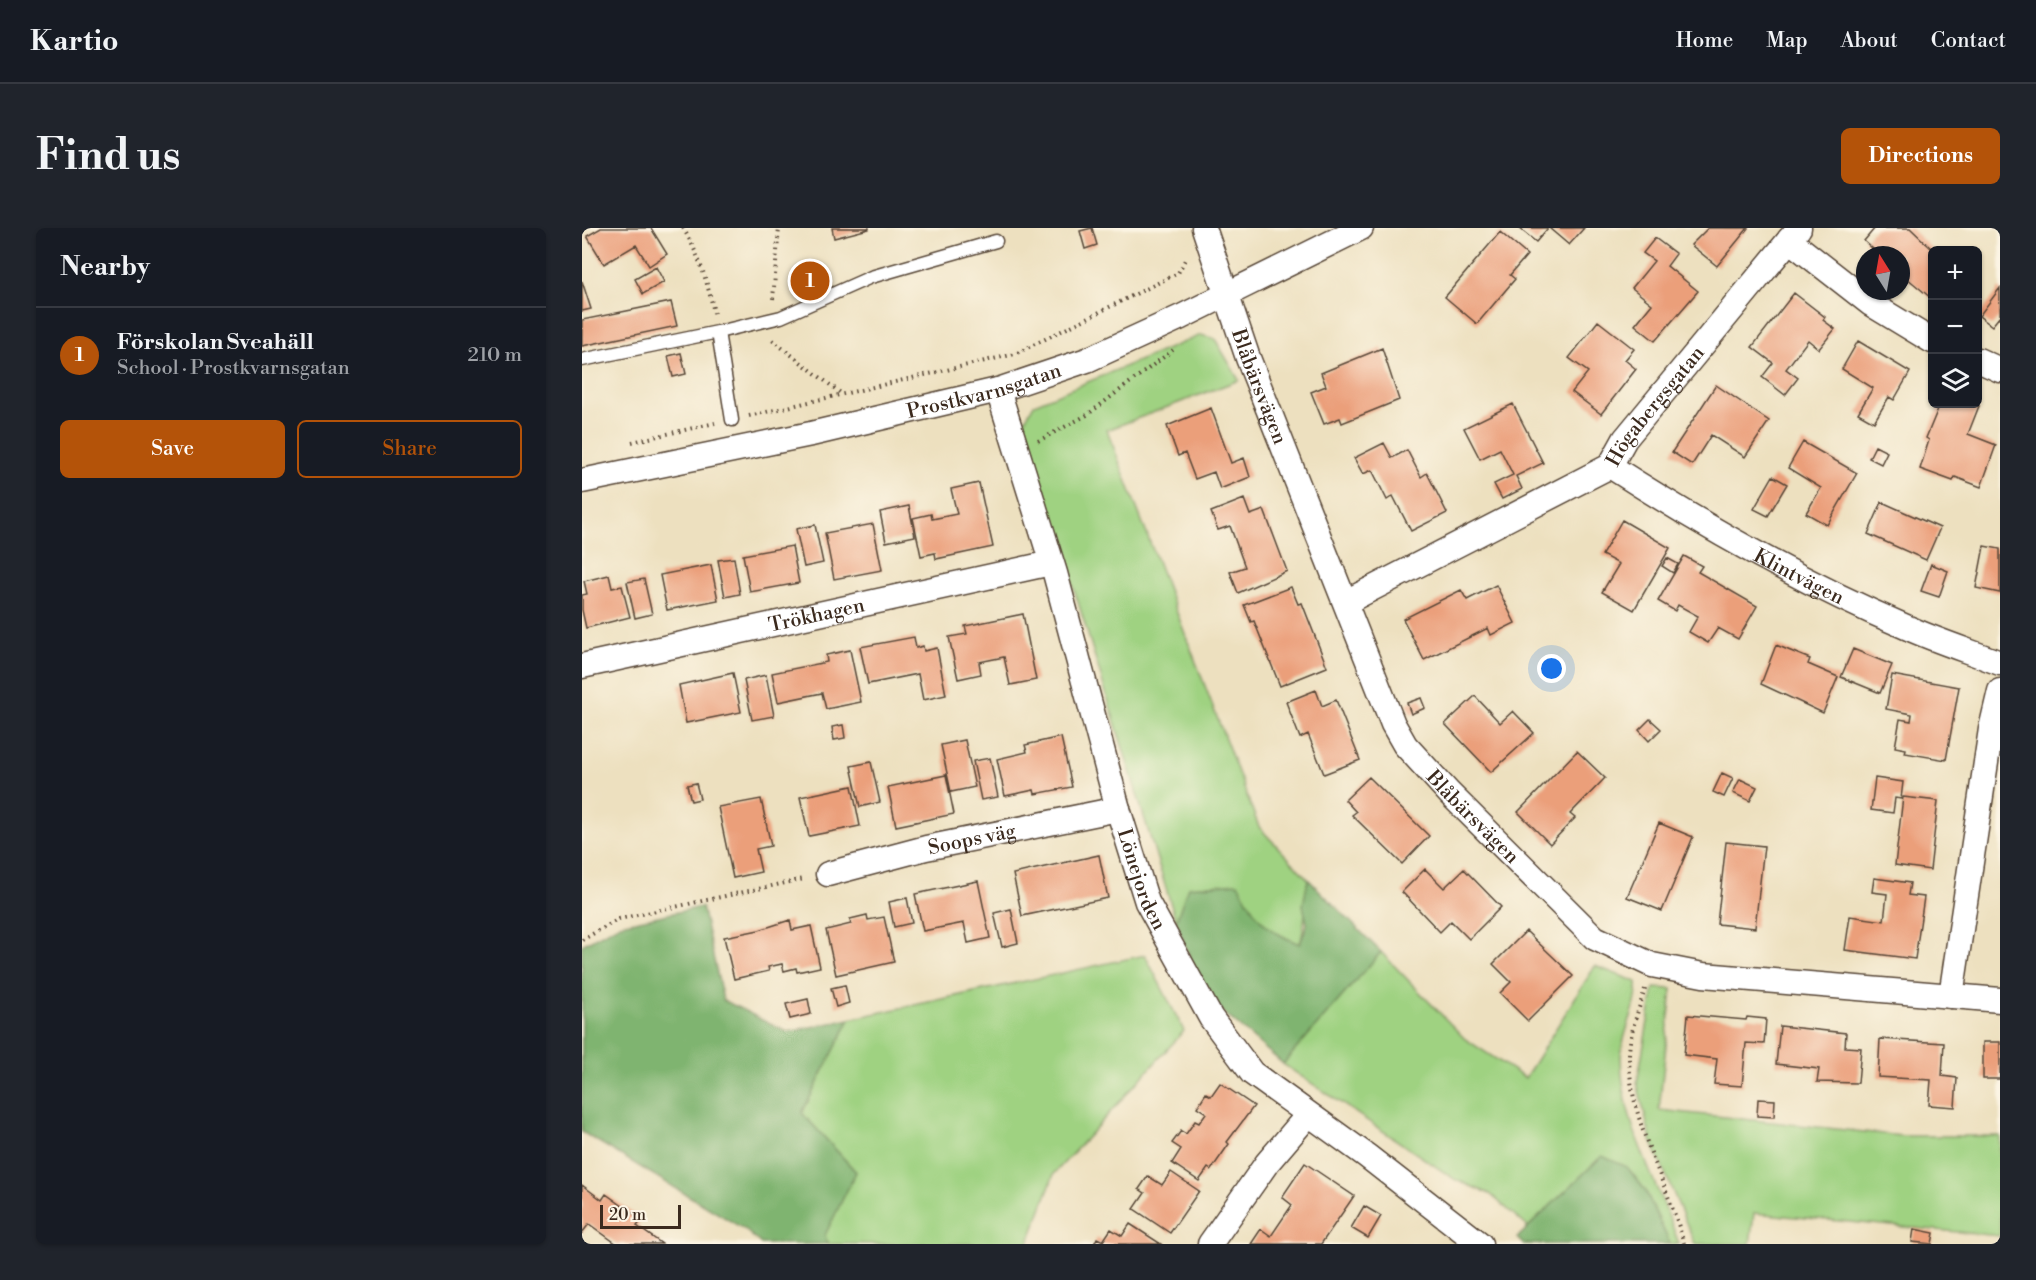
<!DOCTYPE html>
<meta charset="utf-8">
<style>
:root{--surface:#171b24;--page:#20242c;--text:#f1f3f6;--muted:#9ea1a6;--line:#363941;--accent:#b45309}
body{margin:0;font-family:"Libre Bodoni",serif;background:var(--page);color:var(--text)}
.controls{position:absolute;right:18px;top:18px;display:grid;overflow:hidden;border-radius:9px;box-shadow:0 2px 4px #0004}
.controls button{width:54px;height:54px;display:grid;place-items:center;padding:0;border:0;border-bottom:2px solid var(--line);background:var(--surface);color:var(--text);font:30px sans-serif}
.compass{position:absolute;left:1274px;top:18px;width:54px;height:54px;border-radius:50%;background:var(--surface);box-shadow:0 2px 4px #0004;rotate:349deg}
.scale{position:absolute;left:18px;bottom:15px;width:81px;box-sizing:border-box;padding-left:6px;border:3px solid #3b2a1e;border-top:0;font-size:16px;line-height:21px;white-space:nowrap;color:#3b2a1e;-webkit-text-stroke:4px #fcf5e5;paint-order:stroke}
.you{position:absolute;left:970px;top:441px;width:21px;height:21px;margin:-15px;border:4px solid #fff;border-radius:50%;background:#1a73e8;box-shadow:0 0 0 9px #1a73e833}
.badge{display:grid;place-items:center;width:39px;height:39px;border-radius:50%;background:var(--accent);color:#fff;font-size:20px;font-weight:700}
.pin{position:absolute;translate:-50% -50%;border:3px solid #fff;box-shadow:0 2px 6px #0006}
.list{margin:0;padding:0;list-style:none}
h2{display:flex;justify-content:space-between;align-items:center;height:78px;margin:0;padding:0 24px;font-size:26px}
h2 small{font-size:20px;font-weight:400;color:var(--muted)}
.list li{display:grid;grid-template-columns:39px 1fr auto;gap:18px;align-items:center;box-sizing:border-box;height:96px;padding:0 24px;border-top:2px solid var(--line)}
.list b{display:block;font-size:22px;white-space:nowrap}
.list p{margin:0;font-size:20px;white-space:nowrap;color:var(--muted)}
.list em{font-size:20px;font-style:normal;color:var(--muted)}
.actions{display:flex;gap:12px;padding:18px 24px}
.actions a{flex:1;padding:14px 0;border:2px solid var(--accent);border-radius:9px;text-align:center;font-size:21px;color:var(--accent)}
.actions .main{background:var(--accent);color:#fff}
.icon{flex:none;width:33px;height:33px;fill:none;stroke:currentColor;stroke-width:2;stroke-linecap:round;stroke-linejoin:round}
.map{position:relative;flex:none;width:1418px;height:1016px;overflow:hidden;border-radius:9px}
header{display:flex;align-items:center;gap:36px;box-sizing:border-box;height:84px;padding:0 30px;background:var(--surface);border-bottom:2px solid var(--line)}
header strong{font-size:28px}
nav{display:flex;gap:33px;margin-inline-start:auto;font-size:21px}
.intro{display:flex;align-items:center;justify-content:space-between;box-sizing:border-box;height:144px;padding:0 36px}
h1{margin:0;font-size:42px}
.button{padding:15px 27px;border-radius:9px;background:var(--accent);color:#fff;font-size:21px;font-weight:700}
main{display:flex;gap:36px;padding:0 36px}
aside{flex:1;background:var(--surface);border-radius:9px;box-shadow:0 2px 4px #0004}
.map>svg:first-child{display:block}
.green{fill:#9fd281;stroke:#6d7e50;stroke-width:1.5}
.forest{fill:#7fb46f;stroke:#5d6f46;stroke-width:1.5}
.building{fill:#eb9f7a}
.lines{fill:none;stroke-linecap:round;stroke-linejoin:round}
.lane-casing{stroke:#564536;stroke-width:15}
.street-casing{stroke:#564536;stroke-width:27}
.path{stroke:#564536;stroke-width:4;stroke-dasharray:1.5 4.5;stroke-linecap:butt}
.lane{stroke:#fff;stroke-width:12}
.street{stroke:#fff;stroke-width:24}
.labels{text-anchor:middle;stroke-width:4.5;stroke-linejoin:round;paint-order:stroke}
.street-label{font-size:20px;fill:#3b2a1e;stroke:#fcf5e5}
</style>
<header>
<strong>Kartio</strong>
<nav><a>Home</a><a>Map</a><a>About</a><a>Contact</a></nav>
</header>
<div class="intro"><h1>Find us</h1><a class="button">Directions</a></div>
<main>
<aside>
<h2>Nearby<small></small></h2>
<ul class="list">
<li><span class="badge">1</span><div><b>Förskolan Sveahäll</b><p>School · Prostkvarnsgatan</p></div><em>210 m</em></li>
</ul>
<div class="actions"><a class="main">Save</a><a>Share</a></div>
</aside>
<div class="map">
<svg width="1418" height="1016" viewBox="0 0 1418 1016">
<rect width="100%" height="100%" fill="#fcf5e5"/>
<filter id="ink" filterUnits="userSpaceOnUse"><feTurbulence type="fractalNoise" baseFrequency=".0167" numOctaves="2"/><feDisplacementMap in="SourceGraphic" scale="12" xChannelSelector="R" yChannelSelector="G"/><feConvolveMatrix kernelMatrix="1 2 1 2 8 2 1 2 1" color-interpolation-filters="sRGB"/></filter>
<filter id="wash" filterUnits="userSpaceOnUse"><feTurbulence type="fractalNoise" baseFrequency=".008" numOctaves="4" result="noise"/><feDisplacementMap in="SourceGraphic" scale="24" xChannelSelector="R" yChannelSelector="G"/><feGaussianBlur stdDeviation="1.35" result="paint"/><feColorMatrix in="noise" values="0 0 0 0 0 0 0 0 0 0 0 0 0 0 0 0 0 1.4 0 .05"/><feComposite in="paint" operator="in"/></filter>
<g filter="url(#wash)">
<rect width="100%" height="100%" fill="#ede0bf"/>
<path class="green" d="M 619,107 L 633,111 L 657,152 L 525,202 L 677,599 L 726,651 C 722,674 725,694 718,716 C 681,702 673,689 655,655 L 606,659 L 594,693 L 441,195 L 452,176 Z
M 799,724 L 883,811 L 943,850 L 1013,738 L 1055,754 C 1057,779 1040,803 1039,829 C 1039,896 1076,954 1097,1016 L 1088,1016 L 1063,962 L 1045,939 L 1019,929 L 946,999 L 908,966 L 874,952 L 701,836 Z
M 563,727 L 602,803 L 472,946 L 446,1016 L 245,1016 L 243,1007 L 274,944 L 220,885 L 268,791 Z
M 1072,760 L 1090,761 L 1077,882 L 1320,908 L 1418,908 L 1418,1008 L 1172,985 L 1168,1016 L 1113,1016 L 1069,912 L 1055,855 Z"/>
<path class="forest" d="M 726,651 L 799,724 L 701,836 L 635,779 L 613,744 L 594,693 L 606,659 L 656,655 C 673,688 681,702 718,716 L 725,696 L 721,677 Z
M 120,679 L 141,772 L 205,804 L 268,791 L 220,885 L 274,944 L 243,1007 L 245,1016 L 179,1016 L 162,1001 L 0,904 L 0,717 L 38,696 Z
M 1020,928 L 1045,939 L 1063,962 L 1088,1016 L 941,1016 L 935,1010 Z"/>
<g id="blocks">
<path class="building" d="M 19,0 L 69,0 L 85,26 L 67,38 L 54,17 L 22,36 L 5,8 Z
M 250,0 L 287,0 L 287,1 L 252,10 Z
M 510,0 L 515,17 L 503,21 L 498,3 Z
M 937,0 L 966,0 L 954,14 Z
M 967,0 L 1002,0 L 987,17 Z
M 1126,0 L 1166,0 L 1135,38 L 1109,17 Z
M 1293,0 L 1328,0 L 1350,21 L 1349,70 L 1319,45 L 1319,27 L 1298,27 L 1282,13 Z
M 918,4 L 945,27 L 928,47 L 933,51 L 895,96 L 863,69 Z
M 1073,10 L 1094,26 L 1085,38 L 1116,63 L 1073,113 L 1053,97 L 1070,76 L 1050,60 L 1072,33 L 1061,25 Z
M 74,39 L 82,54 L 61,66 L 53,51 Z
M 0,53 L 9,81 L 0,83 Z
M 1418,60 L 1418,88 L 1410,98 L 1397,88 Z
M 1212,65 L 1243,89 L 1241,92 L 1253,101 L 1237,121 L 1226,112 L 1204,141 L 1216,150 L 1203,167 L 1180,149 L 1191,135 L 1170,119 Z
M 89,74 L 95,98 L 0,118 L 0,92 Z
M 1016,93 L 1052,121 L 1043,132 L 1054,141 L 1019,186 L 990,164 L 1006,144 L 987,130 Z
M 1276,113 L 1328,144 L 1312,172 L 1307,169 L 1292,194 L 1276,185 L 1291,160 L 1260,141 Z
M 800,120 L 817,172 L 760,195 L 758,190 L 742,196 L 729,164 L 744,158 L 739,145 Z
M 99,125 L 104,146 L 91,149 L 86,128 Z
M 1134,157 L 1187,193 L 1163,229 L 1129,207 L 1110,237 L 1090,224 Z
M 931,176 L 961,235 L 934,248 L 940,261 L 920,271 L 912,256 L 931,247 L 918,221 L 898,231 L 882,200 Z
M 1358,176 L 1397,178 L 1386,206 L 1414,217 L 1399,259 L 1373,249 L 1371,253 L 1338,241 L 1347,212 L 1344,210 Z
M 629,180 L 649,235 L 662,230 L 668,249 L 638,261 L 632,244 L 613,251 L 603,225 L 596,228 L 585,198 Z
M 1221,214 L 1275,245 L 1245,297 L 1224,285 L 1239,260 L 1206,240 Z
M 802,215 L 810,230 L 825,222 L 839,249 L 845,245 L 865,285 L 829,303 L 811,268 L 805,272 L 790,242 L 781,246 L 772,230 Z
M 1293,218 L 1305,224 L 1299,236 L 1287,230 Z
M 1191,248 L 1205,256 L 1186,288 L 1172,281 Z
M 397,255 L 411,319 L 354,331 L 353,325 L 339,328 L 331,290 L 349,286 L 350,291 L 375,286 L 369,261 Z
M 662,271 L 668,287 L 682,282 L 705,343 L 656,365 L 648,344 L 663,339 L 648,298 L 636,302 L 629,284 Z
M 1300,274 L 1358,300 L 1344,332 L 1286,306 Z
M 327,278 L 333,308 L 304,314 L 298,284 Z
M 1040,292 L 1088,320 L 1052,382 L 1020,364 L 1037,336 L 1020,327 Z
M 291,296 L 300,342 L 252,351 L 243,305 Z
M 233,297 L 241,335 L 222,339 L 214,301 Z
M 210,318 L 217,355 L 168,364 L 161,327 Z
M 1402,318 L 1418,321 L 1418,365 L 1394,360 Z
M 1102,328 L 1120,338 L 1116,344 L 1175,378 L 1156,411 L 1136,400 L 1126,415 L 1107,404 L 1116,388 L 1096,377 L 1093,383 L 1076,373 Z
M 152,330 L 158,366 L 143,369 L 136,332 Z
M 1085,330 L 1096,336 L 1091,345 L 1080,338 Z
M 1349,336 L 1366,343 L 1357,369 L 1339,363 Z
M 129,337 L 136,372 L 85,382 L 78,347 Z
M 27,347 L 30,360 L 40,358 L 48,389 L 4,400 L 0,382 L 0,367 L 5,366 L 2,353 Z
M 62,351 L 70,386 L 53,390 L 45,354 Z
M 914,357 L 933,395 L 909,407 L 906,400 L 842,432 L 821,391 L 879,362 L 885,372 Z
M 709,359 L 716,376 L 720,375 L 745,439 L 698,458 L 672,393 L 669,394 L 662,377 Z
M 441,386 L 454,452 L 428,457 L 422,429 L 397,434 L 399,446 L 376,451 L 367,409 L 385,406 L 383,398 Z
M 332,409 L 334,420 L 341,418 L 342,423 L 355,420 L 364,467 L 341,472 L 336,446 L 286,456 L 278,419 Z
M 1194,417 L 1228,431 L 1226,436 L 1256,449 L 1241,485 L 1179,456 Z
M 1271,421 L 1310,437 L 1298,465 L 1259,449 Z
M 268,422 L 279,474 L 244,481 L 240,465 L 196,474 L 190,445 L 245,434 L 244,427 Z
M 151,445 L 159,484 L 104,495 L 97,457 Z
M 184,447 L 192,488 L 170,492 L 162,452 Z
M 1310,447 L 1377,459 L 1364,532 L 1323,525 L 1324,521 L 1313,519 L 1318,491 L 1329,493 L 1330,486 L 1304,481 Z
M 734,462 L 740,478 L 754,472 L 778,532 L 742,546 L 726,506 L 718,510 L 704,474 Z
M 893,468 L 918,495 L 931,483 L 952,505 L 909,544 L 863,496 Z
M 839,470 L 843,480 L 829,486 L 825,475 Z
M 1068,491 L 1079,501 L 1067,513 L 1057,502 Z
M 261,497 L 263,510 L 252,512 L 250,499 Z
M 479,509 L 490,559 L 453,566 L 452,562 L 423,568 L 415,531 L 445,524 L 443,517 Z
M 383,512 L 393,559 L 369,564 L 359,517 Z
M 995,523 L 1023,550 L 988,586 L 993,590 L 968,616 L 936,584 Z
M 408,530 L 416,569 L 399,572 L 391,533 Z
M 289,534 L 298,574 L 278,579 L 269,538 Z
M 1140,545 L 1151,550 L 1142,569 L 1131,564 Z
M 364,547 L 372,586 L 314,598 L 306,559 Z
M 787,549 L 847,608 L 820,636 L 770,587 L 774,584 L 763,572 Z
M 1293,550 L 1321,554 L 1319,571 L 1313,570 L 1311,585 L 1289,582 Z
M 1158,551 L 1175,559 L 1168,573 L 1151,565 Z
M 114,555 L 118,571 L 109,573 L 105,557 Z
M 270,558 L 278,598 L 227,608 L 218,569 Z
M 1321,569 L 1356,573 L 1348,642 L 1313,637 Z
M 179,571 L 189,618 L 174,621 L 179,644 L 151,650 L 136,579 Z
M 1077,595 L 1111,609 L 1080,683 L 1045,669 Z
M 1144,614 L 1182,618 L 1173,700 L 1135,696 Z
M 517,627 L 526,670 L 440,688 L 431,646 Z
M 843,641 L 862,660 L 882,641 L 919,679 L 887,711 L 869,693 L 858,704 L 820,664 Z
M 1292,650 L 1328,655 L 1326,667 L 1342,669 L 1333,731 L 1263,722 L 1268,688 L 1302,693 L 1305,666 L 1290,664 Z
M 396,653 L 408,710 L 386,715 L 382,695 L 341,703 L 333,666 Z
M 325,670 L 330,695 L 312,699 L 307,674 Z
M 429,681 L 436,715 L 420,719 L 412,685 Z
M 285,687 L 286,692 L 302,689 L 312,734 L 254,747 L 244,702 L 269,696 L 268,691 Z
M 208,692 L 210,702 L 229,698 L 238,739 L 215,744 L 214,740 L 202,743 L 200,736 L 186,739 L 187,743 L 152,751 L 142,709 L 177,702 Z
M 944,703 L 991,748 L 946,793 L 918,765 L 929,754 L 911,736 Z
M 263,757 L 267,775 L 254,779 L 249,760 Z
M 226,771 L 229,786 L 208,791 L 204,776 Z
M 1106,787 L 1164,792 L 1165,789 L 1184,791 L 1182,816 L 1164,815 L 1160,858 L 1132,856 L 1135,831 L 1102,827 Z
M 1198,798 L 1264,805 L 1263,819 L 1279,820 L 1276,855 L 1235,854 L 1237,841 L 1194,836 Z
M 1298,811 L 1362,815 L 1360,848 L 1375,850 L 1373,879 L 1347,877 L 1349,852 L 1296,849 Z
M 1401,814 L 1418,814 L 1418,851 L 1401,851 Z
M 638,855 L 672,878 L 645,914 L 647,916 L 629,942 L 626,940 L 617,953 L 590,935 L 599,921 L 590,915 L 599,903 L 604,906 L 613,893 L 617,895 L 624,885 L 615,879 L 624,865 L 629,868 Z
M 1176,871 L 1193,872 L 1192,889 L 1175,888 Z
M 723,935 L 772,968 L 739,1016 L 669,1016 L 679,1001 L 689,1008 L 710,977 L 700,969 Z
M 589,944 L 617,963 L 588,1005 L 552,981 L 563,965 L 557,961 L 566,948 L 580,957 Z
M 0,957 L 20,972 L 24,966 L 60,992 L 55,998 L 80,1016 L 35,1016 L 7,996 L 0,1005 Z
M 782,978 L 799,988 L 786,1010 L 769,1000 Z
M 548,996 L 579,1016 L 512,1016 L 515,1010 L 521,1013 L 529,1001 L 540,1008 Z
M 1332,1001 L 1352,1005 L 1350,1016 L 1330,1014 Z"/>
</g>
</g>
<g filter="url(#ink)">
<use href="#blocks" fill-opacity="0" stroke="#564536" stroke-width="1.5"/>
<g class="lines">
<defs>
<path id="lane" d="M 0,132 L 136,104
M 150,192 L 136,104 L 199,89 L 289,49 L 414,13"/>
<g id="street">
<path id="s1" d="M 622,0 L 666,130 L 811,496 L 823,517 L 867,565 L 1013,710 L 1070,737 L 1121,747 L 1418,772"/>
<path d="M 1207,12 L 1289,76 L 1350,113"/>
<path d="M 1396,132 L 1418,142"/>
<path id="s2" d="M 416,162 L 473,345 L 536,581 L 565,674 L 629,790 L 670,845 L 785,928 L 898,1016"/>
<path id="s3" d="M 1028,238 C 1123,299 1221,355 1324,399 C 1355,413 1387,423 1418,435"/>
<path id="s4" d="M 0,253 L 229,206 L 416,162 L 505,132 L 599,89 L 779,0"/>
<path id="s5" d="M 764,374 L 1028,238 L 1043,211 L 1217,0"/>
<path id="s6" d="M 0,438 L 469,335"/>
<path id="s7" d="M 246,646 L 344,620 L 536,581"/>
<path d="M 1369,768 L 1409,501 L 1418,463"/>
<path d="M 628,1016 L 685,935 L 726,887"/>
</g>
</defs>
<use href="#lane" class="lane-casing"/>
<use href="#street" class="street-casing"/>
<path class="path" d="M 101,0 C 117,26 126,56 132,85
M 191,71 L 197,0
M 190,112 L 260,166
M 167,188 L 433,126 L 596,45 L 604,30
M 456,213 L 505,187 L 591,122
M 50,214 L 133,195
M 0,712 L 37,691 L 222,651
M 1063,761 C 1057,781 1047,806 1047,828 C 1048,896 1085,952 1102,1016"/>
<use href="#lane" class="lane"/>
<use href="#street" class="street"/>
</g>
</g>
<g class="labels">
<g class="street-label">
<text dy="7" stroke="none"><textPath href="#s1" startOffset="168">Blåbärsvägen</textPath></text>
<text dy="7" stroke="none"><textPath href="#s4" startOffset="412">Prostkvarnsgatan</textPath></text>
<text dy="7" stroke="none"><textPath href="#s5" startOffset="372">Högabergsgatan</textPath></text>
<text dy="7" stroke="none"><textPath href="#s3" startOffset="219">Klintvägen</textPath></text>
<text dy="7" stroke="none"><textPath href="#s6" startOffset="240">Trökhagen</textPath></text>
<text dy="7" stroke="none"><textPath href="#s1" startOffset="654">Blåbärsvägen</textPath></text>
<text dy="7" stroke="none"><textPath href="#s7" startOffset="148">Soops väg</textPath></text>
<text dy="7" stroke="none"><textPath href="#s2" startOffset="510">Lönejorden</textPath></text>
</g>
</g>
</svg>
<div class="controls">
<button>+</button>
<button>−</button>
<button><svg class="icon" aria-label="layers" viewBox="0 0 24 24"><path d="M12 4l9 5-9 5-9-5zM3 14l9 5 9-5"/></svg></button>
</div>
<svg class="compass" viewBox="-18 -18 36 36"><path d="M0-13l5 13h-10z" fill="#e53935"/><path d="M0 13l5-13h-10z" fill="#9ea1a6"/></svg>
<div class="scale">20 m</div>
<div class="you"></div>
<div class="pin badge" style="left:228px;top:53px">1</div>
</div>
</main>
